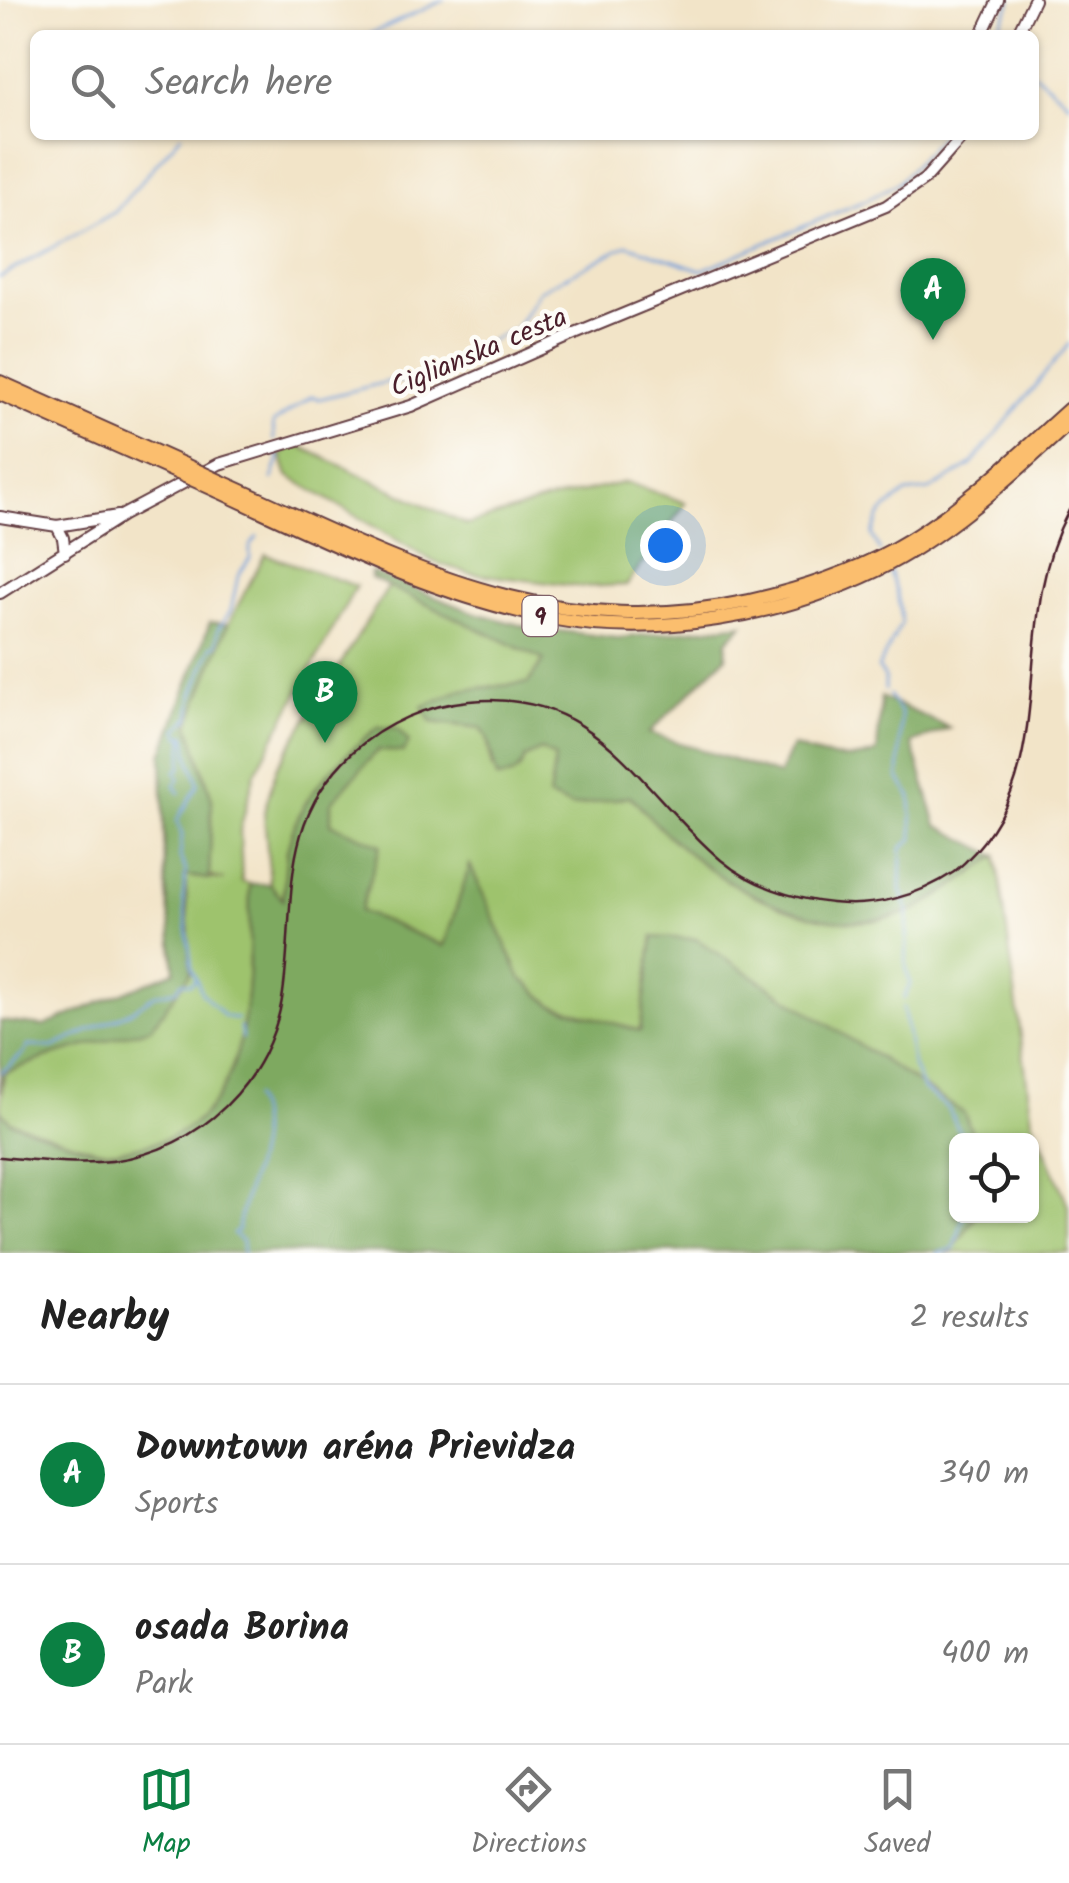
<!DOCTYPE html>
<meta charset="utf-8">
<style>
:root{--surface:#fff;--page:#f6f6f6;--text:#222;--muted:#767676;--line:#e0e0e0;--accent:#0b8043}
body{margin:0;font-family:Kalam,sans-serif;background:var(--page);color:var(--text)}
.controls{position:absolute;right:30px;bottom:30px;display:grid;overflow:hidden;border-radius:15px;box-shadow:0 2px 8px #0004}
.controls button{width:90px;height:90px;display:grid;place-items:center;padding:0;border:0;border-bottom:2px solid var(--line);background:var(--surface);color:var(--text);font:50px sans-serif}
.you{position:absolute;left:665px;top:545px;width:35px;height:35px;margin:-25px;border:8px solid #fff;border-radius:50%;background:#1a73e8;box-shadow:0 0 0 15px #1a73e833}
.badge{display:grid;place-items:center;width:65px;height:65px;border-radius:50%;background:var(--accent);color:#fff;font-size:32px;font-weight:700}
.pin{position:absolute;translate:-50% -82px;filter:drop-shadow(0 2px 5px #0008)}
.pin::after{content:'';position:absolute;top:52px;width:35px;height:30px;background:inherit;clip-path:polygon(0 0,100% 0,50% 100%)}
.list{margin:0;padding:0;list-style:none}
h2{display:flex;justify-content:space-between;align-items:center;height:130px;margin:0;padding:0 40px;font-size:42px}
h2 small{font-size:32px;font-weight:400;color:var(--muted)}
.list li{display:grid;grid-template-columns:65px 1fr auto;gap:30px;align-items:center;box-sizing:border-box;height:180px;padding:0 40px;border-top:2px solid var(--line)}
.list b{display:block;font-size:38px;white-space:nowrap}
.list p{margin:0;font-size:32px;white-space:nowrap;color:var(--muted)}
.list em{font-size:32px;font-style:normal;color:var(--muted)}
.icon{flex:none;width:55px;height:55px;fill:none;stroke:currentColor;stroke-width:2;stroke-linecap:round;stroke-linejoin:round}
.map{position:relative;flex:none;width:1069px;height:1253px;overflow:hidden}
.search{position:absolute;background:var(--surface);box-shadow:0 2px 8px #0004;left:30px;right:30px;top:30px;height:110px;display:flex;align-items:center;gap:25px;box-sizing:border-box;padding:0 35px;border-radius:15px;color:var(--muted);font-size:38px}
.sheet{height:490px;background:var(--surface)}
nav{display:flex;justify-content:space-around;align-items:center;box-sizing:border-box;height:140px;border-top:2px solid var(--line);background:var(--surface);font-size:28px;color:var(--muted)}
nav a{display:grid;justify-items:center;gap:5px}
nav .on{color:var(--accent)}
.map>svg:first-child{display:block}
.green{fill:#9ec36d;stroke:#74714c;stroke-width:2.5}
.forest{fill:#7ea960;stroke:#646446;stroke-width:2.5}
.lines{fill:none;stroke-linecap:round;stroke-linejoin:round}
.stream{stroke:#709ed9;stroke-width:2.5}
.minor-casing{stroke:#633d43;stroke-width:14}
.major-casing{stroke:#633d43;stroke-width:16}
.minor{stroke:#fff;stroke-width:10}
.major{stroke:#fbbe6e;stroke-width:12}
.rail{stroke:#4a1f2b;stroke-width:2.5}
.major-bridge-casing{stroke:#633d43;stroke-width:16;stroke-linecap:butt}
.major-bridge{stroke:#fbbe6e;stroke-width:12}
.labels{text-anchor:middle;stroke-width:9;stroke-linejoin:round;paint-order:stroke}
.shield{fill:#fdfcf7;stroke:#806168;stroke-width:2.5}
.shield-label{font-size:25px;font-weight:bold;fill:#4a1f2b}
.street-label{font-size:28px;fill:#4a1f2b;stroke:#fdfcf7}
</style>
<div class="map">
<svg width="1069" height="1253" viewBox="0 0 1069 1253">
<rect width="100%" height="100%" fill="#fdfcf7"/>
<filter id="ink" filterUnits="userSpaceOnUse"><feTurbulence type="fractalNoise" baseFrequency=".01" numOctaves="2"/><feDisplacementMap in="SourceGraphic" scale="20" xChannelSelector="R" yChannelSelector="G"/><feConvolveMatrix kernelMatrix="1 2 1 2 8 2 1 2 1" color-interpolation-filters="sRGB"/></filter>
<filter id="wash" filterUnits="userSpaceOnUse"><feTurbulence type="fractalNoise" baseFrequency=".0048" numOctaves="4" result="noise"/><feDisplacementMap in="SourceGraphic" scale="40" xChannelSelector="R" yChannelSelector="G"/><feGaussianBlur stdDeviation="2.25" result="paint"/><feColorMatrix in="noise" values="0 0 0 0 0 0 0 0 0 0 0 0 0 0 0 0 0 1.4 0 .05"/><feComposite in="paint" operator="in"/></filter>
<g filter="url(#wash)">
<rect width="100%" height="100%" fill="#f2e4c8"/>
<path class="green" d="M 293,443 L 467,525 L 544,501 L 626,482 L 686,503 L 627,585 L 581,587 L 468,573 L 434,562 L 288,476 L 281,455 Z
M 265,554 L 356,586 L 255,773 L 240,830 L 242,882 L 250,884 C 248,974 261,1123 145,1145 C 133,1147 118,1152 107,1151 C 85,1150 34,1129 11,1122 L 0,1110 L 4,1073 L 53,1055 L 191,972 L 185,876 L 224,880 L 209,876 L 212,800 L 189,724 L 228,624 Z
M 390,584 L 544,660 L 528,683 L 460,690 L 432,722 L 481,728 L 487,737 L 492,768 L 541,750 L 555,758 L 572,807 L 630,796 C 644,810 658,827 673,840 C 733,893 825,941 906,913 C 932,904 972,872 997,856 L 1032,1120 L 1069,1207 L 1069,1253 L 944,1253 L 952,1251 L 976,1216 L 1032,1216 L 1032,1140 L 975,1140 L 964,1113 L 653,937 L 640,1031 L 552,1005 L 520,977 L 470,867 L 444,946 L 359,911 L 330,824 L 331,802 L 378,750 L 378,728 L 287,850 L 283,901 L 270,884 L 264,812 L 277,767 Z"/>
<path class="forest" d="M 371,572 L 476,613 L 527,627 L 618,638 L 743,624 L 727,641 L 726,657 L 649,733 L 779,775 L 792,746 C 818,756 851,764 877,752 L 881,697 L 950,728 L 912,743 L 937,825 L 997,856 C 972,872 932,904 906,913 C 825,941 733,893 673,840 C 658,827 644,810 630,796 L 572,807 L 549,797 L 555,758 L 541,750 L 525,758 C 520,772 513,777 497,778 L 487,737 L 481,728 L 432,722 L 422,707 L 460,690 L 528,683 L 544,660 L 371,578 Z
M 210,622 L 228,624 L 189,724 L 212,800 L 209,879 L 185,876 L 191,972 L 151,1028 L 53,1055 L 4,1073 L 0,1092 L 0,1021 L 44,1026 L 175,971 L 165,875 L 162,755 Z
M 378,727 L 397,728 L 409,742 L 403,752 L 378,750 L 331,803 L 331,824 L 381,845 L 360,911 L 444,946 L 470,865 L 520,977 L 552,1005 L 640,1031 L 653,937 L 696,939 L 964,1113 L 975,1140 L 956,1140 L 956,1216 L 976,1216 L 952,1251 L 0,1253 L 0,1110 L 11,1122 C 34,1129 85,1150 107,1151 C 118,1152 133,1147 145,1145 C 261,1123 248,974 250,884 L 270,884 L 283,900 C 285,884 284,868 287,852 C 297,797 337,761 378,727 Z"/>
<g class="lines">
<path class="stream" d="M 368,35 L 444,0
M 995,35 L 1012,0
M 1034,73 L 1069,103
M 0,277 L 115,212 L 181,135
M 274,440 L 273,423 L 312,396 L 319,399 L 391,381 L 438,384 L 477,347 L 516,328 L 540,290 L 627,245 L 702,270 L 866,200 L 898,183 L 942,135
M 272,479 L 279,459 L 277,452
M 880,551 L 872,535 L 879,517 L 888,507 L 906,493 L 930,490 L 971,465 L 1069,344
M 885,690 L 885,678 L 878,668 L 902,622 L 897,593 L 888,567
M 889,695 L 901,714 L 899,778 L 911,797 L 913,839 L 902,848 L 901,890 L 908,911 L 906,966 L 910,984 L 904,999
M 180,793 L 175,786 L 179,779 L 176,771 L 181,768 L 184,737
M 903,1007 L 913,1066 L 923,1089 L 948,1108 L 964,1140
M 237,1019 L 224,1016 L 202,993 L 192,968 L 183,897 L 186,871 L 180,857 L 182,835 L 177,821 L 198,785 C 197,773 192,767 189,757 C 187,749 188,742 185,735 L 180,736 L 178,729 L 190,717 L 193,694 L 212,646 L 217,644 L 218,629 L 231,610 L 238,576 L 250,558 L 250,547 L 257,537
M 240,1027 L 242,1038
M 2,1072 L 25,1052 L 28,1046 L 53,1047 L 132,1011 L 154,995 L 177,990 L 182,982 L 191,984 L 196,978
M 243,1253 L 242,1241 L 233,1234 L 238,1230 C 243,1187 273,1140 253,1097
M 938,1253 L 954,1249 L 964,1216"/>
</g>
</g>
<g filter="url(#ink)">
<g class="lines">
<defs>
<path id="minor" d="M 982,34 L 998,0
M 1017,35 L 1034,0
M 0,517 L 57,526 L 118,516
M 57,526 L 63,538 L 65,553
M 0,593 L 123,515 L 219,464 L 411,406 L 575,334 L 886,206 L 925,179 L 964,135"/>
<path id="major" d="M 0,382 L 183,464
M 0,394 L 178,473
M 222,482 C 404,563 543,644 749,601 C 798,590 848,574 892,550 C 958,514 1013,459 1069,409
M 218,491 C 325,540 434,596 550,618 C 656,638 780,617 877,570 C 949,535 1010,477 1069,423"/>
</defs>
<use href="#minor" class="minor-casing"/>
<use href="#major" class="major-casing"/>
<use href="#minor" class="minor"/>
<use href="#major" class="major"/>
<path class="rail" d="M 0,1157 C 37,1160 75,1165 112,1161 C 200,1150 271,1081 283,993 C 296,901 277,822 353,752 C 385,723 427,705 469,701 C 599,688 638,790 721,860 C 751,885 792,899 832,903 C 875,908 918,896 954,872 C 1069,776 1003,634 1069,510"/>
<defs>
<path id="major-bridge" d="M 183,464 L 222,482
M 178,473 L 218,491"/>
</defs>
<use href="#major-bridge" class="major-bridge-casing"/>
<use href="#major-bridge" class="major-bridge"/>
</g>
</g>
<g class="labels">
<rect class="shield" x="522.5" y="596" width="35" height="40" rx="8"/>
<g class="shield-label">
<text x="540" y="625">9</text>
</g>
<g class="street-label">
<text transform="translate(478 351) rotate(-23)" y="10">Ciglianska cesta</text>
</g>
</g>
</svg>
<div class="controls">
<button><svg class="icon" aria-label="locate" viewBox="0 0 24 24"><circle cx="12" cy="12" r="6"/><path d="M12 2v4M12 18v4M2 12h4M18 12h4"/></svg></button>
</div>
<div class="you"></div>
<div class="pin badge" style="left:933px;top:340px">A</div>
<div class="pin badge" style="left:325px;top:743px">B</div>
<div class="search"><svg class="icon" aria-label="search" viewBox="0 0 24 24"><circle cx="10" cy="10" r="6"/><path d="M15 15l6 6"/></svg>Search here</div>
</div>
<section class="sheet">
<h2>Nearby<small>2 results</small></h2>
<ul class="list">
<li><span class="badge">A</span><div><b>Downtown aréna Prievidza</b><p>Sports</p></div><em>340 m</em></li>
<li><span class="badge">B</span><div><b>osada Borina</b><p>Park</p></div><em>400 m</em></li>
</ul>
</section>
<nav>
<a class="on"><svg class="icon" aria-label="map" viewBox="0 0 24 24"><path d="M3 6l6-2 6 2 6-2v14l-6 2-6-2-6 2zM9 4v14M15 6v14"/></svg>Map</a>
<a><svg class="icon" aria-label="directions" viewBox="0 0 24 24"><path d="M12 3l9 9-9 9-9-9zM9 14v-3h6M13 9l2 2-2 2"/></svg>Directions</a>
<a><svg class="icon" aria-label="saved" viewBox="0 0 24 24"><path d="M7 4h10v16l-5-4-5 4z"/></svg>Saved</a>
</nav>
